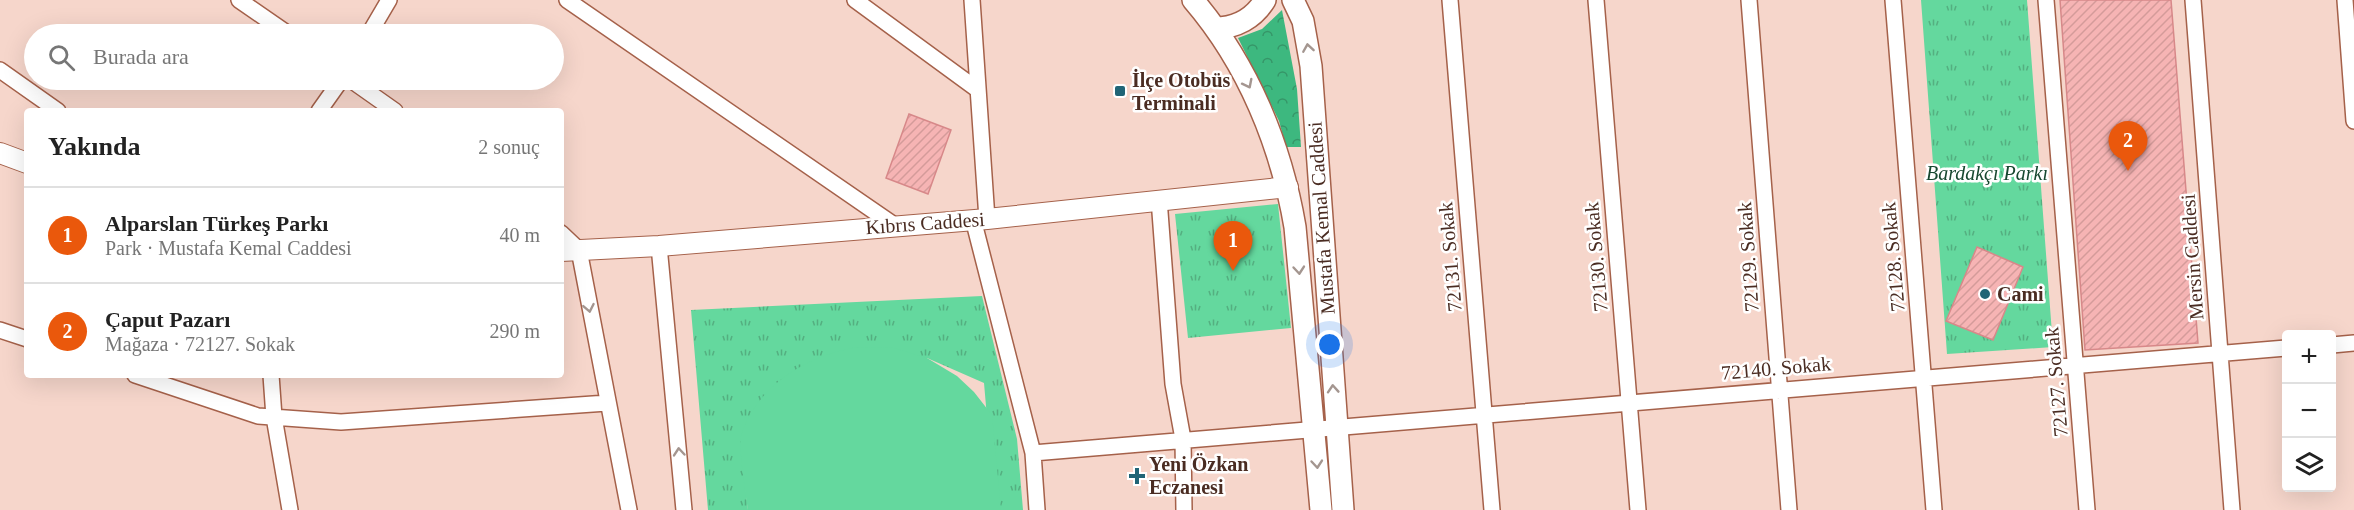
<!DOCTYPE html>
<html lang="tr">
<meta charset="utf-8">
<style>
:root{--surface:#fff;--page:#f6f6f6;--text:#222;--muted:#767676;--line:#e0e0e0;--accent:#ea580c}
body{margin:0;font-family:Georgia,serif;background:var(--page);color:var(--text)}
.controls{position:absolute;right:18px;bottom:18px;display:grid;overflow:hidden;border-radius:6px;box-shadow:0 6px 24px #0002}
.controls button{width:54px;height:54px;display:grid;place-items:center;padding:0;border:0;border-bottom:2px solid var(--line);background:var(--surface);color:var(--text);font:30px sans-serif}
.you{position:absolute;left:1330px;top:345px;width:21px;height:21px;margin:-15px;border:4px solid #fff;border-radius:50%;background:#1a73e8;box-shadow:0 0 0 9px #1a73e833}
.badge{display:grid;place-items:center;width:39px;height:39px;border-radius:50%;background:var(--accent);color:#fff;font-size:20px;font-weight:700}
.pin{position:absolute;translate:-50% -50px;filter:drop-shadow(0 2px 3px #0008)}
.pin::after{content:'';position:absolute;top:32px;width:21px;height:18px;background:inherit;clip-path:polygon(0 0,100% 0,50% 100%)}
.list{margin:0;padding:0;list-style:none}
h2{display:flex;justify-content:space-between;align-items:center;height:78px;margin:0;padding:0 24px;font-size:26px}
h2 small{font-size:20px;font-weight:400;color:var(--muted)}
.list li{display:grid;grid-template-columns:39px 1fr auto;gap:18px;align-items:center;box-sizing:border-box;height:96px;padding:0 24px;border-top:2px solid var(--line)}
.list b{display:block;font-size:22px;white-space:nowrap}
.list p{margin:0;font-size:20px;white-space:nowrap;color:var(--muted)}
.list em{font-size:20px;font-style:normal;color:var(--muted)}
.icon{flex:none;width:33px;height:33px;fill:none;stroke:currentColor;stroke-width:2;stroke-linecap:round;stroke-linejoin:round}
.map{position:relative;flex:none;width:2354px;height:510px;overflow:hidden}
.search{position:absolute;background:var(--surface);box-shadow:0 6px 24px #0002;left:24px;top:24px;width:540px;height:66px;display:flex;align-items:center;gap:15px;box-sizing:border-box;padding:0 21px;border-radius:33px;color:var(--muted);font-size:22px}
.panel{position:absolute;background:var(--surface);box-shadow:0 6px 24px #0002;left:24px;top:108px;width:540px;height:270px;border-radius:6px}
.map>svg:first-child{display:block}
.grass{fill:url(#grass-tufts)}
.forest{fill:url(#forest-crowns)}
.garden{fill:#64d89e}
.building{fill:url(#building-hatch);stroke:#d78889;stroke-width:1.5}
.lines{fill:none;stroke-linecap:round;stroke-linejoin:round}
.minor-casing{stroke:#a5614a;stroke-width:18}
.tertiary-casing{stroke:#a5614a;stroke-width:22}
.secondary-casing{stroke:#a5614a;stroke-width:24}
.minor{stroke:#fff;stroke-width:15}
.tertiary{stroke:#fff;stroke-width:20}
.secondary{stroke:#fff;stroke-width:21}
.oneway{stroke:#a49690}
.poi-dot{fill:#206476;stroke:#fff;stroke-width:2}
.labels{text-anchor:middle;stroke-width:5;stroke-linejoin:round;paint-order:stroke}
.poi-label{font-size:20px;font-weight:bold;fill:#4a2c22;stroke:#fff;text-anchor:start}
.park-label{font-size:20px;font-style:italic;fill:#174830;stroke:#fff}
.street-label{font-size:20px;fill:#4a2c22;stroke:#fff}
</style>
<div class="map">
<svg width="2354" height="510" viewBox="0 0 2354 510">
<defs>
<pattern id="grass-tufts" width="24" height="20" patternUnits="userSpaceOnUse" patternTransform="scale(1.5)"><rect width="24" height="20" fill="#64d89e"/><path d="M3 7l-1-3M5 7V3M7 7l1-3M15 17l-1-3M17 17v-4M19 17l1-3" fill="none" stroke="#54af80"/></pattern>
<pattern id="forest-crowns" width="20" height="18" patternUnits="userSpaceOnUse" patternTransform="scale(1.5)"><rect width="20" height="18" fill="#3db87f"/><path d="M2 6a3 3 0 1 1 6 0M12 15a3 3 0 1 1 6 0" fill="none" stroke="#359668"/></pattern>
<pattern id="building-hatch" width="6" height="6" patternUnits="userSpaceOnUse" patternTransform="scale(1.5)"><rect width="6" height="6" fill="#f6b4b4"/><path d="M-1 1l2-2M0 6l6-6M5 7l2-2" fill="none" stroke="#d49b9a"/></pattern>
</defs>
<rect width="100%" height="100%" fill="#f6d6cb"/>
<path class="grass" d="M 1921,0 L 2027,0 L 2053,347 L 1947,354 Z
M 1278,204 L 1291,328 L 1188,338 L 1175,214 Z
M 982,296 L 1017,439 L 1023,510 L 995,510 L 984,383 L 927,358 L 742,456 L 748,510 L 708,510 L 691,310 Z"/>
<path class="forest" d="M 1282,10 L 1297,89 L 1301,147 L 1286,147 L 1279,121 L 1238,38 L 1262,29 Z"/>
<path class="garden" d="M 859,347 L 894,348 L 927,358 L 957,376 L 974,392 L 992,415 L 1001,510 L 748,510 C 746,496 738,446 741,436 C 756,385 810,354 859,347 Z"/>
<path class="building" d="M 2060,0 L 2171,0 L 2198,343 L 2085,350 Z
M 909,114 L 951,130 L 928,194 L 886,178 Z
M 1977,247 L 2023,267 L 1993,340 L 1946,321 Z"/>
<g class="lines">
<defs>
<path id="minor" d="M 239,0 L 288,34
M 567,0 L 894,225
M 855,0 L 978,90
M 972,0 L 987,219
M 1450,0 L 1492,510
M 1596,0 L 1638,510
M 1749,0 L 1789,510
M 1893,0 L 1934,510
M 2046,0 L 2087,510
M 2193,0 L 2232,510
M 2345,0 L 2354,121
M 369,34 L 389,0
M 0,70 L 58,111
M 351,80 L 395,111
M 319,111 L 341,80
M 1159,199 L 1173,384 L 1183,439 L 1184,510
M 973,219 L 1033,453 L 1037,510
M 561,233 L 579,250 L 629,510
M 659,246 L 684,510
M 0,330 L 27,339
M 2332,345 L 2354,343
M 135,375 L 258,416 L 341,422 L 607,403
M 271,375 L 274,417 L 290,510
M 1033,453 L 2286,348"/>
<path id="tertiary" d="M 0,153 L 27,163
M 561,251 L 659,246 L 987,219 L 1288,187"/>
<path id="secondary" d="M 1193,0 C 1248,64 1281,145 1295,227 L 1321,510
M 1293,0 L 1303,21 L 1311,66 L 1343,510
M 1215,28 C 1236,28 1254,18 1265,0"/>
</defs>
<use href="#minor" class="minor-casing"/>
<use href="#tertiary" class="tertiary-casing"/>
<use href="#secondary" class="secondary-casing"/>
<use href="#minor" class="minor"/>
<use href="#tertiary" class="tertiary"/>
<use href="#secondary" class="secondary"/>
</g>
<defs><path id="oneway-chevron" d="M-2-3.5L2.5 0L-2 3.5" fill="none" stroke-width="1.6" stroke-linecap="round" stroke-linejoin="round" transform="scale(1.5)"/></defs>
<g class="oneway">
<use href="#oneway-chevron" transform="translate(1308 48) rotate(-99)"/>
<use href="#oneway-chevron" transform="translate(1248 84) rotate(63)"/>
<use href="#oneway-chevron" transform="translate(1299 270) rotate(85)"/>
<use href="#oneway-chevron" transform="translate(589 308) rotate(79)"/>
<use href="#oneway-chevron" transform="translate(1333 389) rotate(-94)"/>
<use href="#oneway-chevron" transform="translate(679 452) rotate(-95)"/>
<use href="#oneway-chevron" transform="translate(1317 464) rotate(85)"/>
</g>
<g class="poi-dot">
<rect x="1114" y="85" width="12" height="12" rx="3"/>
<circle cx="1985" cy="294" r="6"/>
<path d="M1134 467h6v6h6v6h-6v6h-6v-6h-6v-6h6z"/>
</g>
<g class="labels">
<g class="poi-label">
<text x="1132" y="87">İlçe Otobüs<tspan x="1132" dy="23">Terminali</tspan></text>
<text x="1997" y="301">Cami</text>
<text x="1149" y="471">Yeni Özkan<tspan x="1149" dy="23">Eczanesi</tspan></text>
</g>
<g class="park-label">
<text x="1987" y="180">Bardakçı Parkı</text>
</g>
<g class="street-label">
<text transform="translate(1321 218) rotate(-94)" y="7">Mustafa Kemal Caddesi</text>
<text transform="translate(925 223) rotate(-4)" y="7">Kıbrıs Caddesi</text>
<text transform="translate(1450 257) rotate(-95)" y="7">72131. Sokak</text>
<text transform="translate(1596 257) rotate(-95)" y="7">72130. Sokak</text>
<text transform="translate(1748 257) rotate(-94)" y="7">72129. Sokak</text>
<text transform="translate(1893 257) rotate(-95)" y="7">72128. Sokak</text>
<text transform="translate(2192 257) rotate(-94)" y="7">Mersin Caddesi</text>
<text transform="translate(1776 368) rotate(-5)" y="7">72140. Sokak</text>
<text transform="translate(2056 382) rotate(-95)" y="7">72127. Sokak</text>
</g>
</g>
</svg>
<div class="controls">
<button>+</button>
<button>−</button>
<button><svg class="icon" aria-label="layers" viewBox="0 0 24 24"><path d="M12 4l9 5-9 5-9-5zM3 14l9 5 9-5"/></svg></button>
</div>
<div class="you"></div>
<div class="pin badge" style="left:1233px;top:271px">1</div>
<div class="pin badge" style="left:2128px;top:171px">2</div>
<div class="search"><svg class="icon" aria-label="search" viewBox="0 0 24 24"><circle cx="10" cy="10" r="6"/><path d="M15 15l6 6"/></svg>Burada ara</div>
<section class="panel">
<h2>Yakında<small>2 sonuç</small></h2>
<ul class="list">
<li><span class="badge">1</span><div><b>Alparslan Türkeş Parkı</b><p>Park · Mustafa Kemal Caddesi</p></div><em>40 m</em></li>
<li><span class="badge">2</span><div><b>Çaput Pazarı</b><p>Mağaza · 72127. Sokak</p></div><em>290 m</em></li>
</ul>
</section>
</div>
